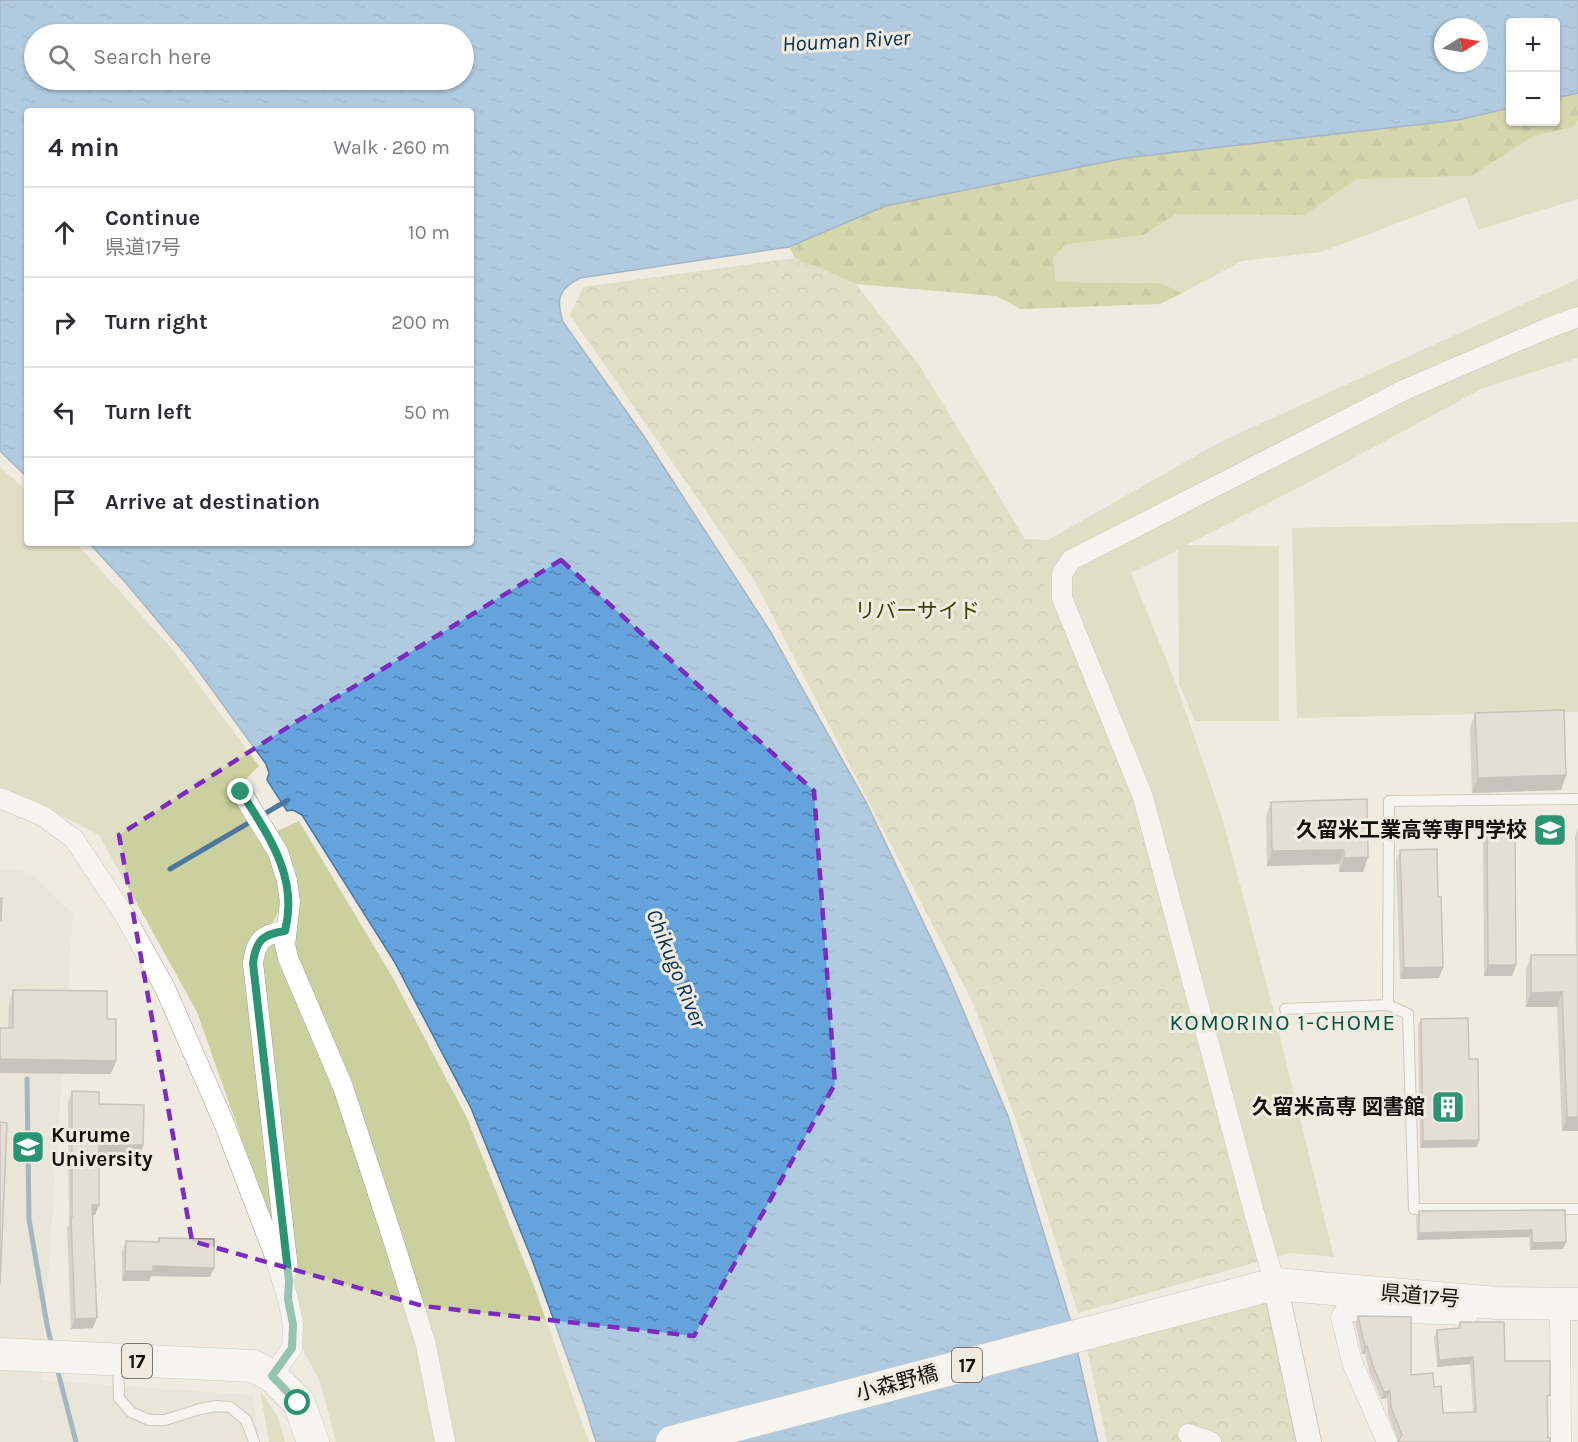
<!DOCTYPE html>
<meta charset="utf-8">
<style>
:root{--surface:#fff;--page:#f7f7f7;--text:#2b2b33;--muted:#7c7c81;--line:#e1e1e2}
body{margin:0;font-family:Karla,"Noto Sans JP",sans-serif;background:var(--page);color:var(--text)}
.controls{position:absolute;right:18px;top:18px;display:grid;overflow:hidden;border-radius:6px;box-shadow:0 2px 4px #0004}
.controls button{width:54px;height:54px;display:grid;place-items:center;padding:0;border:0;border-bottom:2px solid var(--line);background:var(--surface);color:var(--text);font:30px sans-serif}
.compass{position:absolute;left:1434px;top:18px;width:54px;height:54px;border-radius:50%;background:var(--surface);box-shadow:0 2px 4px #0004;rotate:79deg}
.stop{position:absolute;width:18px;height:18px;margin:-14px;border:4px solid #2b9472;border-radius:50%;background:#fff}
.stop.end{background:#2b9472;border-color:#fff;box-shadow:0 2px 6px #0008}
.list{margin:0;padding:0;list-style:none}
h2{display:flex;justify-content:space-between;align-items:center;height:78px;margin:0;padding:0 24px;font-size:26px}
h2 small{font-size:20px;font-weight:400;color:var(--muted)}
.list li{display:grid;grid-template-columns:39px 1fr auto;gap:18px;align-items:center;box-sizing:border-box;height:90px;padding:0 24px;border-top:2px solid var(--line)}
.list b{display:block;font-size:22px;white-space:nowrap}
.list p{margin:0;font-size:20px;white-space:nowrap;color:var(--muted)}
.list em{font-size:20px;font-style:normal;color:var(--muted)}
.icon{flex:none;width:33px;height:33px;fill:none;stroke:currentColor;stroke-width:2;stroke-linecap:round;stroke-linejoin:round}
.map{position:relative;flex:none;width:1578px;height:1442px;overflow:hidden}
.search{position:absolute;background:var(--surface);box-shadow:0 2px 4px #0004;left:24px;top:24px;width:450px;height:66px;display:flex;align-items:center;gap:15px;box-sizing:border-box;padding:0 21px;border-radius:33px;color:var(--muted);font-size:22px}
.panel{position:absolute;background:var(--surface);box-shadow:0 2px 4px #0004;left:24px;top:108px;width:450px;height:438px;border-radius:6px}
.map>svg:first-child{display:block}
.built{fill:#e5dece}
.grass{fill:#cad19f}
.forest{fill:url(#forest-firs)}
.park{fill:url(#park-crowns)}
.water{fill:url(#water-ripples);stroke:#4c779e;stroke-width:1.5;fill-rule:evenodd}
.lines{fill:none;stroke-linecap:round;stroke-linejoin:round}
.stream{stroke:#4c779e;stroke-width:5}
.service-casing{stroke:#a29f96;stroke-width:12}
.minor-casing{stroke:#a29f96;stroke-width:21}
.tertiary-casing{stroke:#a29f96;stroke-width:26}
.primary-casing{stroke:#a29f96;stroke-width:33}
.service{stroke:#fff;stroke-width:10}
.minor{stroke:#fff;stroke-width:20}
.tertiary{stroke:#fff;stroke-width:24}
.primary{stroke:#fff;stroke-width:32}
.wall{fill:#bbb2ae}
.shaded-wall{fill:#98918d}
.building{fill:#d9cfca;stroke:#98918d;stroke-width:1.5}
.route{stroke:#2b9472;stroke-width:8}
.marked{fill:none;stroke:#7b2cbf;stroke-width:4.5;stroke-dasharray:12 8;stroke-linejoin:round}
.labels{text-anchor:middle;stroke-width:6;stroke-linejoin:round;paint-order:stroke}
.shield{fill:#efebe1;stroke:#55524d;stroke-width:1.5}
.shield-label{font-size:20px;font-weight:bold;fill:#13110e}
.park-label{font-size:21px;fill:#3e4200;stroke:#efebe1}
.poi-label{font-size:21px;font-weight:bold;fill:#13110e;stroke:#efebe1;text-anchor:end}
.street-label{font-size:21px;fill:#13110e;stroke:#efebe1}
.water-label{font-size:22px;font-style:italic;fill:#002f53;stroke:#efebe1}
.neighbourhood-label{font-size:22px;letter-spacing:1.5px;fill:#02533d;stroke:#efebe1}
</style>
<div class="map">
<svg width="1578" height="1442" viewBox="0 0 1578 1442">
<defs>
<pattern id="forest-firs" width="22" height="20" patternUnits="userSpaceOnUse" patternTransform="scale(1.5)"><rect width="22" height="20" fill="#b4bd6b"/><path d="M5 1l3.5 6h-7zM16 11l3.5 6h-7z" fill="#9aa15c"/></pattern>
<pattern id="park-crowns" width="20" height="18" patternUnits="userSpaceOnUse" patternTransform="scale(1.5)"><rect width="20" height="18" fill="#cad19f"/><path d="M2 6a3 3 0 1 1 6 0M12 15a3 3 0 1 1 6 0" fill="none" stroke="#adb288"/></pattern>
<pattern id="water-ripples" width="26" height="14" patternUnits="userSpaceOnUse" patternTransform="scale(1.5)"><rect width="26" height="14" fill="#65a3dc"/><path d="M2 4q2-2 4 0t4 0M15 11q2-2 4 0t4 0" fill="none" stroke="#5283b1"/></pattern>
</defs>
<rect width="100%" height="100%" fill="#efebe1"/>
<path class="built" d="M 0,868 L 31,873 L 73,914 L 41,1380 L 253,1395 L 259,1442 L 0,1442 Z"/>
<path class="grass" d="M 1578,120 L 1578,199 L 1478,230 L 1466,197 L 1321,252 L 1242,261 L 1182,293 L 1161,283 L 1056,282 L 1053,258 L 1064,245 L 1144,235 L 1176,214 L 1305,215 L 1357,179 L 1471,176 L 1534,136 L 1574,127 Z
M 1578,279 L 1578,358 L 1483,388 L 1300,487 L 1186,545 L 1279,546 L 1279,721 L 1195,721 L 1179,684 L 1178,550 L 1131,573 L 1175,681 L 1222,817 L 1274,1012 L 1334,1257 L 1290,1253 L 1257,1262 L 1132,789 L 1042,579 L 1048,540 L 1222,441 Z
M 0,467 L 27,491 L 27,543 L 76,543 L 173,650 L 259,766 L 234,791 C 254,825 295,876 276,917 C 271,927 255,937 246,945 L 274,1231 L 197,1012 L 99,835 L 20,794 L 0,791 Z
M 1578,522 L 1578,712 L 1297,718 L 1292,528 Z
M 299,821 L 393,978 L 467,1118 L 534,1286 L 589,1442 L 450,1442 L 294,951 L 298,910 L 295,870 L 275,832 Z
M 280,939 L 338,1092 L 421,1350 L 439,1442 L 336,1442 L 320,1382 L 303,1350 L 259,967 L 266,946 Z
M 260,1390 L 278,1417 L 285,1442 L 269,1442 Z"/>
<path class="forest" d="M 1578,93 L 1578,120 L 1574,127 L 1534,136 L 1471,176 L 1357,179 L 1305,215 L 1176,214 L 1144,235 L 1064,245 L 1053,258 L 1056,282 L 1161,283 L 1182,293 L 1160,304 L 1021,309 L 996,296 L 856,284 L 795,258 L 789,247 L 885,206 L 1125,158 L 1458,120 L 1510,108 L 1510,122 L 1556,122 L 1556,98 Z"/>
<path class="park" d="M 795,258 L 856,284 L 920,366 L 1025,539 L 1048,540 L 1042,579 L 1132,789 L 1257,1262 L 1078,1313 L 1026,1148 L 973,1003 L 754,580 L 570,315 L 583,287 Z
M 1269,1301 L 1301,1442 L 1107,1442 L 1087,1349 Z"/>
<path class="water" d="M 0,0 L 1578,0 L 1578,93 L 1556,98 L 1556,22 L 1510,22 L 1510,108 L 1458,120 L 1125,158 L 885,206 L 789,247 L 580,278 C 558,289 556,299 563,322 L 643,435 L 770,631 L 866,802 L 946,970 L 1008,1116 L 1070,1319 L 1098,1442 L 596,1442 L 585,1406 L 531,1257 L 471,1108 L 394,961 L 302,815 L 293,810 L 287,811 L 267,780 L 269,773 L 266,764 L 192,662 L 126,583 L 89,543 L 471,543 L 471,111 L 27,111 L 27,477 L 0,451 ZM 1443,27 L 1479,27 L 1479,63 L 1443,63 ZM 34,34 L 464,34 L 464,80 L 34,80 Z"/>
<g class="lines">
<path class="stream" d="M 170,869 L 288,800
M 27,1079 L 29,1219 L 47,1325 L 52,1347
M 57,1368 L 76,1442"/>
<defs>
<path id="service" d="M 1578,799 L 1389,801 L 1388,1005 L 1408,1014 L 1414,1209 L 1578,1209
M 1285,1009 L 1388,1005
M 118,1363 L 119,1398 L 131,1412 L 149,1420 L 165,1420 L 200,1409 L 216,1406 L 230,1407 L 246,1420 L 254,1442"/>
<path id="minor" d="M 241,792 L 278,852 L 287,881 L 290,902 L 285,945 L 288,958 L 343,1087 L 391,1233 L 426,1345 L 445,1442
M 0,798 L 43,816 L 74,839 L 125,916 L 165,988 L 224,1123 L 273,1251 L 288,1299 L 293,1324 L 292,1348 L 272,1376
M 285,931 C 263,934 256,940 253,963 L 288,1269
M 1275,1284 L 1255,1216 L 1143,797 L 1062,598 L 1062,574 L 1071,560 L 1404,390 L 1548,328 L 1578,317
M 1560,1317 L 1561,1442
M 1188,1434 L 1211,1442
M 1387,1442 L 1352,1362 L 1341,1317 L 1345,1311 L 1468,1315"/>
<path id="tertiary" d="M 1275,1284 L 1309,1442"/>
<path id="primary" d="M 0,1354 L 253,1366 L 272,1376 L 299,1403 L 313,1442
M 672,1442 L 1275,1284 L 1497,1303 L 1578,1304"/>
</defs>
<use href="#service" class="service-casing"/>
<use href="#minor" class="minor-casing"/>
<use href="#tertiary" class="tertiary-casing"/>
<use href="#primary" class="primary-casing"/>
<use href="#service" class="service"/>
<use href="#minor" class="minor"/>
<use href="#tertiary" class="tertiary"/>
<use href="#primary" class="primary"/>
</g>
<path class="wall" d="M 1475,713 L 1566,775 L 1561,790 L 1472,793 L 1470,728 Z
M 1271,802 L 1368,857 L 1363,872 L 1339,872 L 1339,864 L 1267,866 L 1266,816 Z
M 1578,827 L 1578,1131 L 1562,1131 L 1557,1007 L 1526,1007 L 1526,970 L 1531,955 L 1576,955 L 1575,837 Z
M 1487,832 L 1516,965 L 1512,976 L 1484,976 L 1483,843 Z
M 1400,850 L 1438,897 L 1443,967 L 1439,978 L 1400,979 L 1396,861 Z
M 13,990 L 107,1019 L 111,1074 L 0,1073 L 0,1028 L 8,1028 L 9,1004 Z
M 1421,1019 L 1469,1059 L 1477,1147 L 1420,1148 L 1418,1026 Z
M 72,1091 L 99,1104 L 140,1156 L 99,1155 L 99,1205 L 95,1215 L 93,1215 L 93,1328 L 71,1329 L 67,1228 L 69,1223 L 68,1102 Z
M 1565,1210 L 1566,1242 L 1563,1249 L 1530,1250 L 1529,1237 L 1417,1240 L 1416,1218 L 1419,1211 Z
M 159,1238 L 210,1277 L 151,1276 L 149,1281 L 122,1281 L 122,1251 L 126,1241 L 157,1242 Z
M 1358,1316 L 1411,1375 L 1434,1387 L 1443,1413 L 1473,1413 L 1470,1364 L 1437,1367 L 1434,1337 L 1437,1330 L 1458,1328 L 1460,1322 L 1505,1361 L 1550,1395 L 1398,1441 L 1388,1415 L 1387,1398 L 1381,1399 L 1370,1374 L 1365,1354 L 1362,1354 L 1355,1323 Z"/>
<path class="shaded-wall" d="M 1566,775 L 1561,790 L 1472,793 L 1478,778 Z
M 1344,850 L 1339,864 L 1267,866 L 1272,851 Z
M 1368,857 L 1363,872 L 1339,872 L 1344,858 Z
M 1488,965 L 1516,965 L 1512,976 L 1484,976 Z
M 1443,967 L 1439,978 L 1400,979 L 1404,968 Z
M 1562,992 L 1557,1007 L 1526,1007 L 1531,993 Z
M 0,1059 L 116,1061 L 111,1074 L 0,1073 Z
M 1567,1117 L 1578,1117 L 1578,1131 L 1562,1131 Z
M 1479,1140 L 1477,1147 L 1420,1148 L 1423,1141 Z
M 99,1145 L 143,1145 L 140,1156 L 95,1155 Z
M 92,1205 L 99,1205 L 95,1215 L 89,1216 Z
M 1532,1230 L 1529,1237 L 1417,1240 L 1419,1233 Z
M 1566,1242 L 1563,1249 L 1530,1250 L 1532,1243 Z
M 153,1266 L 214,1268 L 210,1277 L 151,1276 L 149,1281 L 122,1281 L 125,1271 Z
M 97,1318 L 93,1328 L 71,1329 L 75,1319 Z
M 1367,1346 L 1365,1354 L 1362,1354 L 1365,1347 Z
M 1473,1357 L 1470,1364 L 1437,1367 L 1439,1360 Z
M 1390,1391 L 1387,1398 L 1381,1399 L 1384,1392 Z"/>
<path class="building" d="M 1564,710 L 1566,775 L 1478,778 L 1475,713 Z
M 1367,799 L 1368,857 L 1344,858 L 1344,850 L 1272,851 L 1271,802 Z
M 1487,832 L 1515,832 L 1516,965 L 1488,965 Z
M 1437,849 L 1438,897 L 1441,897 L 1443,967 L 1404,968 L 1400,850 Z
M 0,898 L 2,898 L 1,920 L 0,920 Z
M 1531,955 L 1578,955 L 1578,1117 L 1567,1117 L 1562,992 L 1531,993 Z
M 13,990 L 107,991 L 107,1019 L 116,1019 L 116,1061 L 0,1059 L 0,1028 L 13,1028 Z
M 1468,1018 L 1469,1059 L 1478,1059 L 1479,1140 L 1423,1141 L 1421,1019 Z
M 72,1091 L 99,1092 L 99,1104 L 144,1105 L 143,1145 L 99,1145 L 99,1205 L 92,1205 L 97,1318 L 75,1319 L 71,1218 L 72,1217 Z
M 0,1122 L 7,1123 L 0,1285 Z
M 1565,1210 L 1566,1242 L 1532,1243 L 1532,1230 L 1419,1233 L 1419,1211 Z
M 159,1238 L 214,1239 L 214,1268 L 153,1266 L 153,1271 L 125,1271 L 126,1241 L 159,1242 Z
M 1358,1316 L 1411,1317 L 1411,1375 L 1433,1373 L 1434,1387 L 1441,1386 L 1443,1413 L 1476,1412 L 1473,1357 L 1439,1360 L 1437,1330 L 1460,1328 L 1460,1322 L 1504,1322 L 1505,1361 L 1550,1361 L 1550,1395 L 1547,1396 L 1548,1438 L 1550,1438 L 1550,1442 L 1398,1442 L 1402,1435 L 1391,1407 L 1390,1391 L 1384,1392 L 1373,1366 L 1367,1346 L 1365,1347 Z"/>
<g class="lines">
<path class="route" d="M 241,792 C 268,835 299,877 285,931 C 263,934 256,940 253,963 L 289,1281 L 288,1299 L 293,1324 L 292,1348 L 272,1376 L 298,1403"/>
</g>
<path d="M0 0H1578V1442H0ZM 561,560 L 814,791 L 835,1084 L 694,1336 L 423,1306 L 192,1241 L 119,835 L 296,722 Z" fill="#efebe1" fill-opacity=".55" fill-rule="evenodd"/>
<path class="marked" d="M 561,560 L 814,791 L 835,1084 L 694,1336 L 423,1306 L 192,1241 L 119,835 L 296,722 Z"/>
<defs>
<symbol id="school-square" viewBox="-11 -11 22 22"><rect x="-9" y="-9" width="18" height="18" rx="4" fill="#2b9472" stroke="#efebe1"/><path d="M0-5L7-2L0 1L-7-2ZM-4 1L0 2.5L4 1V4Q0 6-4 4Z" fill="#fff"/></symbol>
<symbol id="building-square" viewBox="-11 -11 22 22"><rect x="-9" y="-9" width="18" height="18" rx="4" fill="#2b9472" stroke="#efebe1"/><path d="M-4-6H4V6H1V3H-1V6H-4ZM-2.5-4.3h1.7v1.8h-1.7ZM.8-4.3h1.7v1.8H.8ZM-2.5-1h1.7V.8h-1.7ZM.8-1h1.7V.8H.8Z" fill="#fff"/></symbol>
<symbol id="university-square" viewBox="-11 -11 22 22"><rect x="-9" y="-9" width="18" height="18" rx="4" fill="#2b9472" stroke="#efebe1"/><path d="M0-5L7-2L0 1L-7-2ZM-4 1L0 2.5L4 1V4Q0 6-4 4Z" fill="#fff"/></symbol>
</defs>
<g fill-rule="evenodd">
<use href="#school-square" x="1531" y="811" width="38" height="38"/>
<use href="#building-square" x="1429" y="1088" width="38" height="38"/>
<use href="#university-square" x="9" y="1128" width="38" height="38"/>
</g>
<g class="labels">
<g class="shield">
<rect x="122" y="1344" width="30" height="34" rx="4.5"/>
<rect x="952" y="1348" width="30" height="34" rx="4.5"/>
</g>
<g class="shield-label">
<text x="137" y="1368">17</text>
<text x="967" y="1372">17</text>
</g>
<g class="park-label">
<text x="917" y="618">リバーサイド</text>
</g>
<g class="poi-label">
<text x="1527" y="837">久留米工業高等専門学校</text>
<text x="1425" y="1114">久留米高専 図書館</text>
<text x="51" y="1142" text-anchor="start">Kurume<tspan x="51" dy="24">University</tspan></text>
</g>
<g class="street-label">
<text transform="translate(1420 1296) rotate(5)" y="7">県道17号</text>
<text transform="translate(897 1383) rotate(-15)" y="7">小森野橋</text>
</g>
<g class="water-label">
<text transform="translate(846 40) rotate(-3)" y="8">Houman River</text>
<text transform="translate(677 968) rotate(68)" y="8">Chikugo River</text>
</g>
<g class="neighbourhood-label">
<text x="1283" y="1030">KOMORINO 1-CHOME</text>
</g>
</g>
</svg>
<div class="controls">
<button>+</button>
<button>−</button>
</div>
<svg class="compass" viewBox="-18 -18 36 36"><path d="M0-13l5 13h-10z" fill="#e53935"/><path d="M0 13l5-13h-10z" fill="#7c7c81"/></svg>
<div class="stop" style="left:298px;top:1403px"></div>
<div class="stop end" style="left:241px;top:792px"></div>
<div class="search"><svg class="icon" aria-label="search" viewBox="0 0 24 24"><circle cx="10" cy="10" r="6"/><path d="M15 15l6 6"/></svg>Search here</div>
<section class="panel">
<h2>4 min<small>Walk · 260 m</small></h2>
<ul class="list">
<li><svg class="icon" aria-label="ahead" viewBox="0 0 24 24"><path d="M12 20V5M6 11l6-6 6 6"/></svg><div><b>Continue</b><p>県道17号</p></div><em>10 m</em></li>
<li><svg class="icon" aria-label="right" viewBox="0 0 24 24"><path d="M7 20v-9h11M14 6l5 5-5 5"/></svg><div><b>Turn right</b></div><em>200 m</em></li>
<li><svg class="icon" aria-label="left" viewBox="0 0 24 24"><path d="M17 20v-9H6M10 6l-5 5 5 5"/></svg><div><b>Turn left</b></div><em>50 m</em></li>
<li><svg class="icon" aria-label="arrive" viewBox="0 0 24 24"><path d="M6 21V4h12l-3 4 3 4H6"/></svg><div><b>Arrive at destination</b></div></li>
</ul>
</section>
</div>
